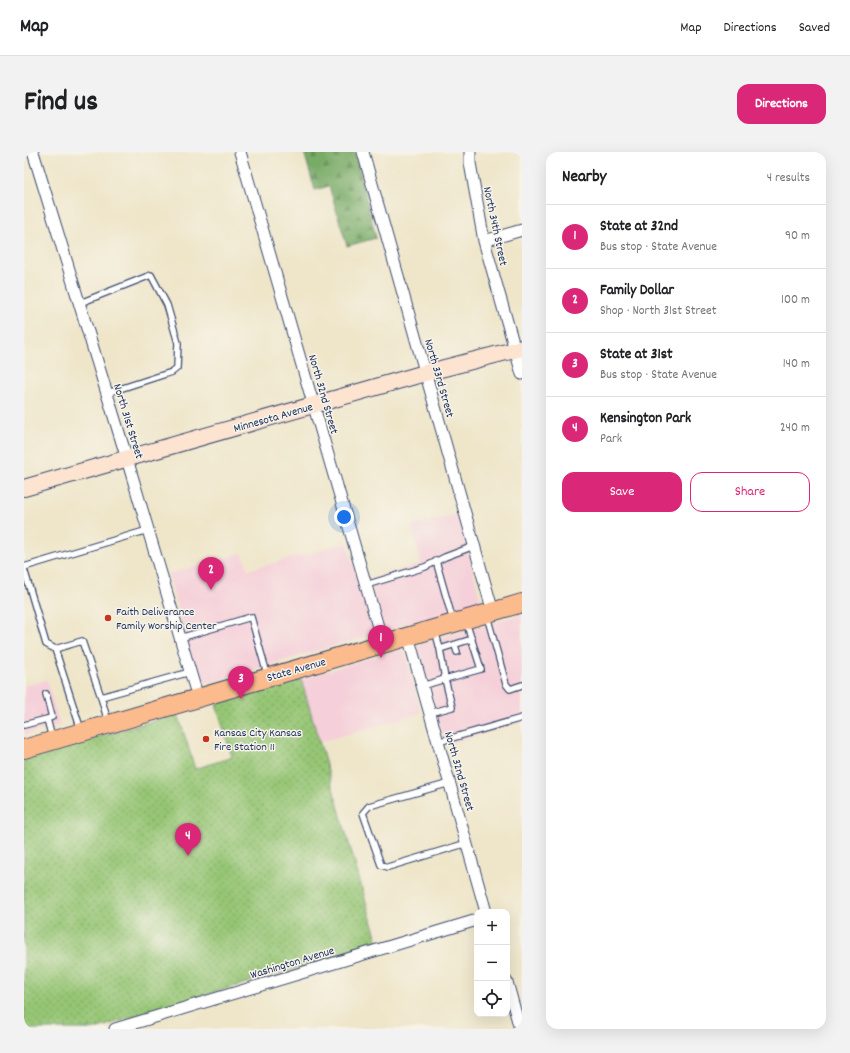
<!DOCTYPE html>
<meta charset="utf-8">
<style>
:root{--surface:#fff;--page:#f2f2f2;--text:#202124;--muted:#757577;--line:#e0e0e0;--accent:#db2777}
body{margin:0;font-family:Dekko,sans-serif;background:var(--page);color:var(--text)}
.controls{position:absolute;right:12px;bottom:12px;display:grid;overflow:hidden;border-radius:8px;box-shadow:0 4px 16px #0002}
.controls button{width:36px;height:36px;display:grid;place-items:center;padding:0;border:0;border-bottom:1px solid var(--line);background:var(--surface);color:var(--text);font:20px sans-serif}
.you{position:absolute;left:320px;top:365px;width:14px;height:14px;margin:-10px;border:3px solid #fff;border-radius:50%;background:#1a73e8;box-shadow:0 0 0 6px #1a73e833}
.badge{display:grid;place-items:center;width:26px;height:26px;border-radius:50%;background:var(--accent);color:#fff;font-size:13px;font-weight:700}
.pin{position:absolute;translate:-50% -33px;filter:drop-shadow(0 1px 2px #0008)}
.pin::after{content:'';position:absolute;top:21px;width:14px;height:12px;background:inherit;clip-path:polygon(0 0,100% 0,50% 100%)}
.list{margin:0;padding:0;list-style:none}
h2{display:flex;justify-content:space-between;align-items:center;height:52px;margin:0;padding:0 16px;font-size:17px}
h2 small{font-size:13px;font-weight:400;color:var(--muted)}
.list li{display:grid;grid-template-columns:26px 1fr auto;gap:12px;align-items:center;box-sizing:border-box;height:64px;padding:0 16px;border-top:1px solid var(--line)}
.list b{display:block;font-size:15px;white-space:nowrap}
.list p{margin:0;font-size:13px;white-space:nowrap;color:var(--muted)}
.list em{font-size:13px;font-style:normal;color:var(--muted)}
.actions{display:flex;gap:8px;padding:12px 16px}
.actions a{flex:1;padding:9px 0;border:1px solid var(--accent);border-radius:12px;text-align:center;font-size:14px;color:var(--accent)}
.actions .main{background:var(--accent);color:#fff}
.icon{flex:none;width:22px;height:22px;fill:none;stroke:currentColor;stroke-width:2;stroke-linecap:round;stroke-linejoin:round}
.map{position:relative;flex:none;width:498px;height:877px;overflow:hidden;border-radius:12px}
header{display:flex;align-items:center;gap:24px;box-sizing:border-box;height:56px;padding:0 20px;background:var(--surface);border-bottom:1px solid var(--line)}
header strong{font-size:19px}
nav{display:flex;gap:22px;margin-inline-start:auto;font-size:14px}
.intro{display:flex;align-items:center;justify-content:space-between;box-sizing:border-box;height:96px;padding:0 24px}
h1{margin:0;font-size:28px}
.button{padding:10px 18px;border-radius:12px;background:var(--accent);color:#fff;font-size:14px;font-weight:700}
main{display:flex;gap:24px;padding:0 24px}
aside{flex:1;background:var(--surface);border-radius:12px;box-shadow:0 4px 16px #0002}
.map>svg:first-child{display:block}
.built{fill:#f5cfd9}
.forest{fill:url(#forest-firs);stroke:#4a6d62}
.park{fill:url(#park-dots);stroke:#587a6a}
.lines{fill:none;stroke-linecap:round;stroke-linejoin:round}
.lane-casing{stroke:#3b4a6e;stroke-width:8}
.street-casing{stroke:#3b4a6e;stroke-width:13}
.secondary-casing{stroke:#3b4a6e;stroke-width:18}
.primary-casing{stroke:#3b4a6e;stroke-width:20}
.lane{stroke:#fff;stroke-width:5.5}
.street{stroke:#fff;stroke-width:11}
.secondary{stroke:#fde4d1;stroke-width:16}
.primary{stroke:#fbbb8d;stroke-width:18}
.poi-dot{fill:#c8321e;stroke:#f7f3e8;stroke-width:1.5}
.labels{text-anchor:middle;stroke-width:3;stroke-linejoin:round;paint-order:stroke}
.street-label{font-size:12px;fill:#1b2f5e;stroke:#f7f3e8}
.poi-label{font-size:12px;fill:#1b2f5e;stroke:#f7f3e8;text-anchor:start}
</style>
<header>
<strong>Map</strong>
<nav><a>Map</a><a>Directions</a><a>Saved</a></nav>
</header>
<div class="intro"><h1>Find us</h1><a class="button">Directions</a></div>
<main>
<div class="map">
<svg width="498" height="877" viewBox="0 0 498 877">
<defs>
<pattern id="forest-firs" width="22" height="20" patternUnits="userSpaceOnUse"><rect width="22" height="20" fill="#78ab66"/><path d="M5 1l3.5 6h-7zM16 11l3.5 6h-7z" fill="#628c57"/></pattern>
<pattern id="park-dots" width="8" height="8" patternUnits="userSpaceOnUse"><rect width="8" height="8" fill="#96c675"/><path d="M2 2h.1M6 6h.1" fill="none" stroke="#7aa163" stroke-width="1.8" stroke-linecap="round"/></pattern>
</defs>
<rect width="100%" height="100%" fill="#f7f3e8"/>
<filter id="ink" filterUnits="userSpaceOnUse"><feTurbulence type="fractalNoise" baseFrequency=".025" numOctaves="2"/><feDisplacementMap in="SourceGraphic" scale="8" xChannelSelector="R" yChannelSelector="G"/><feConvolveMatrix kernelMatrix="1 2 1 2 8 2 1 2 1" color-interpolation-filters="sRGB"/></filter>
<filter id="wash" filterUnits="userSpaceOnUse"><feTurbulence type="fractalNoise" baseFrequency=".012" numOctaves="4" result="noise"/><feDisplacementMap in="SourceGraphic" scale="16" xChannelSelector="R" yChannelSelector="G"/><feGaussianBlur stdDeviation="0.9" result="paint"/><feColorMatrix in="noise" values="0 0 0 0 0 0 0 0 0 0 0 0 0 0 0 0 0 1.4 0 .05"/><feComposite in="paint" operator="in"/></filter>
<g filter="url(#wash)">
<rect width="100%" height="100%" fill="#efe6ca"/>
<path class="built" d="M 434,362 L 457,450 L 364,478 L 359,477 L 346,427 L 397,412 L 388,374 Z
M 323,391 L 349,480 L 346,483 L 185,531 L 175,530 L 144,422 L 218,401 L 224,418 Z
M 498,462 L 498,570 L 421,592 L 393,496 L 396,492 Z
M 376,497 L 381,500 L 397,561 L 296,590 L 277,527 Z
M 23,528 L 36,573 L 0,583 L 0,534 Z"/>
<path class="forest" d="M 280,0 L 331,0 L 352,86 L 323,94 L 305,34 L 291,38 Z"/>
<path class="park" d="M 277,527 L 354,791 L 70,877 L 0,877 L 0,606 L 154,562 L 171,617 L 208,605 L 192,552 Z"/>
</g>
<g filter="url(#ink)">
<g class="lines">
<defs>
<path id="lane" d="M 56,151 L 127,123 L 143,153 L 154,191 L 153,216 L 148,220 L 83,241
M 412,409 L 429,469
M 0,415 L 124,378
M 0,417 L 22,492 L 31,497 L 57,578
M 342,433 L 401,415 L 421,405 L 450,394
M 463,464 L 482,532 L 486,537 L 498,533
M 411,478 L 416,497
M 156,486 L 227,465 L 243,522
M 431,493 L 433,500
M 31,497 L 58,489 L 77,545
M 398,534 L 421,527 L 416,497 L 448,487
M 22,542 L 28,565 L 23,567
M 406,561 L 428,555 L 421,527 L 457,517 L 442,470
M 84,570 L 77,545 L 166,520
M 0,573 L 23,567 L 28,586
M 414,590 L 498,566
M 426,631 L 345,654 L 339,661 L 357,713 L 364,715 L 443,691"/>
<path id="street" d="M 9,0 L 103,307 L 174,546
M 216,0 L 359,492
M 339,0 L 469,460
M 446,0 L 446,11 L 460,89 L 498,222
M 460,89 L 498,78
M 384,484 L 462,760
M 483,830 L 496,877
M 91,877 L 453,768"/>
<path id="secondary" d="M 0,336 L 401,221 L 498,196"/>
<path id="primary" d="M 0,597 L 498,451"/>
</defs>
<use href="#lane" class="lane-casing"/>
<use href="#street" class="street-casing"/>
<use href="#secondary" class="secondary-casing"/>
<use href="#primary" class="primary-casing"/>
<use href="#lane" class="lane"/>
<use href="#street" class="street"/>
<use href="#secondary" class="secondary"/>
<use href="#primary" class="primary"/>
</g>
</g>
<g class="poi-dot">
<circle cx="84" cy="466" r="4"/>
<circle cx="182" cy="587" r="4"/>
</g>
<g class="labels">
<g class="street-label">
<text transform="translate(472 74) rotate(78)" y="4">North 34th Street</text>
<text transform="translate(416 226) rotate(74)" y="4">North 33rd Street</text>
<text transform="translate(300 242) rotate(74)" y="4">North 32nd Street</text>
<text transform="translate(249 265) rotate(-16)" y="4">Minnesota Avenue</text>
<text transform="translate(105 269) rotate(73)" y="4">North 31st Street</text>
<text transform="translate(272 517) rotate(-16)" y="4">State Avenue</text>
<text transform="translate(436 619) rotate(74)" y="4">North 32nd Street</text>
<text transform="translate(268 810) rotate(-17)" y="4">Washington Avenue</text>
</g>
<g class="poi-label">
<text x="92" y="463">Faith Deliverance<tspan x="92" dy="14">Family Worship Center</tspan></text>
<text x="190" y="584">Kansas City Kansas<tspan x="190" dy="14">Fire Station 11</tspan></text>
</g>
</g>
</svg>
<div class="controls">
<button>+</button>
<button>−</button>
<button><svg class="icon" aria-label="locate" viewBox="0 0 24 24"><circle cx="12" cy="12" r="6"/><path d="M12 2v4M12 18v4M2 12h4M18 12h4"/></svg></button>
</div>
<div class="you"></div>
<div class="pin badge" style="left:357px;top:506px">1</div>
<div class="pin badge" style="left:187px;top:438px">2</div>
<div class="pin badge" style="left:217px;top:547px">3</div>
<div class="pin badge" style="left:164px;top:704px">4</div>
</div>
<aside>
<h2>Nearby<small>4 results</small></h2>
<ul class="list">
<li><span class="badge">1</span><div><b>State at 32nd</b><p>Bus stop · State Avenue</p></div><em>90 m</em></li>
<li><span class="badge">2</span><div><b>Family Dollar</b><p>Shop · North 31st Street</p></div><em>100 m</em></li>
<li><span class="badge">3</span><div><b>State at 31st</b><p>Bus stop · State Avenue</p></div><em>140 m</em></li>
<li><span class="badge">4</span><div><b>Kensington Park</b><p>Park</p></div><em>240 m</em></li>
</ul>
<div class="actions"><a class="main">Save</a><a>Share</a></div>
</aside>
</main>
